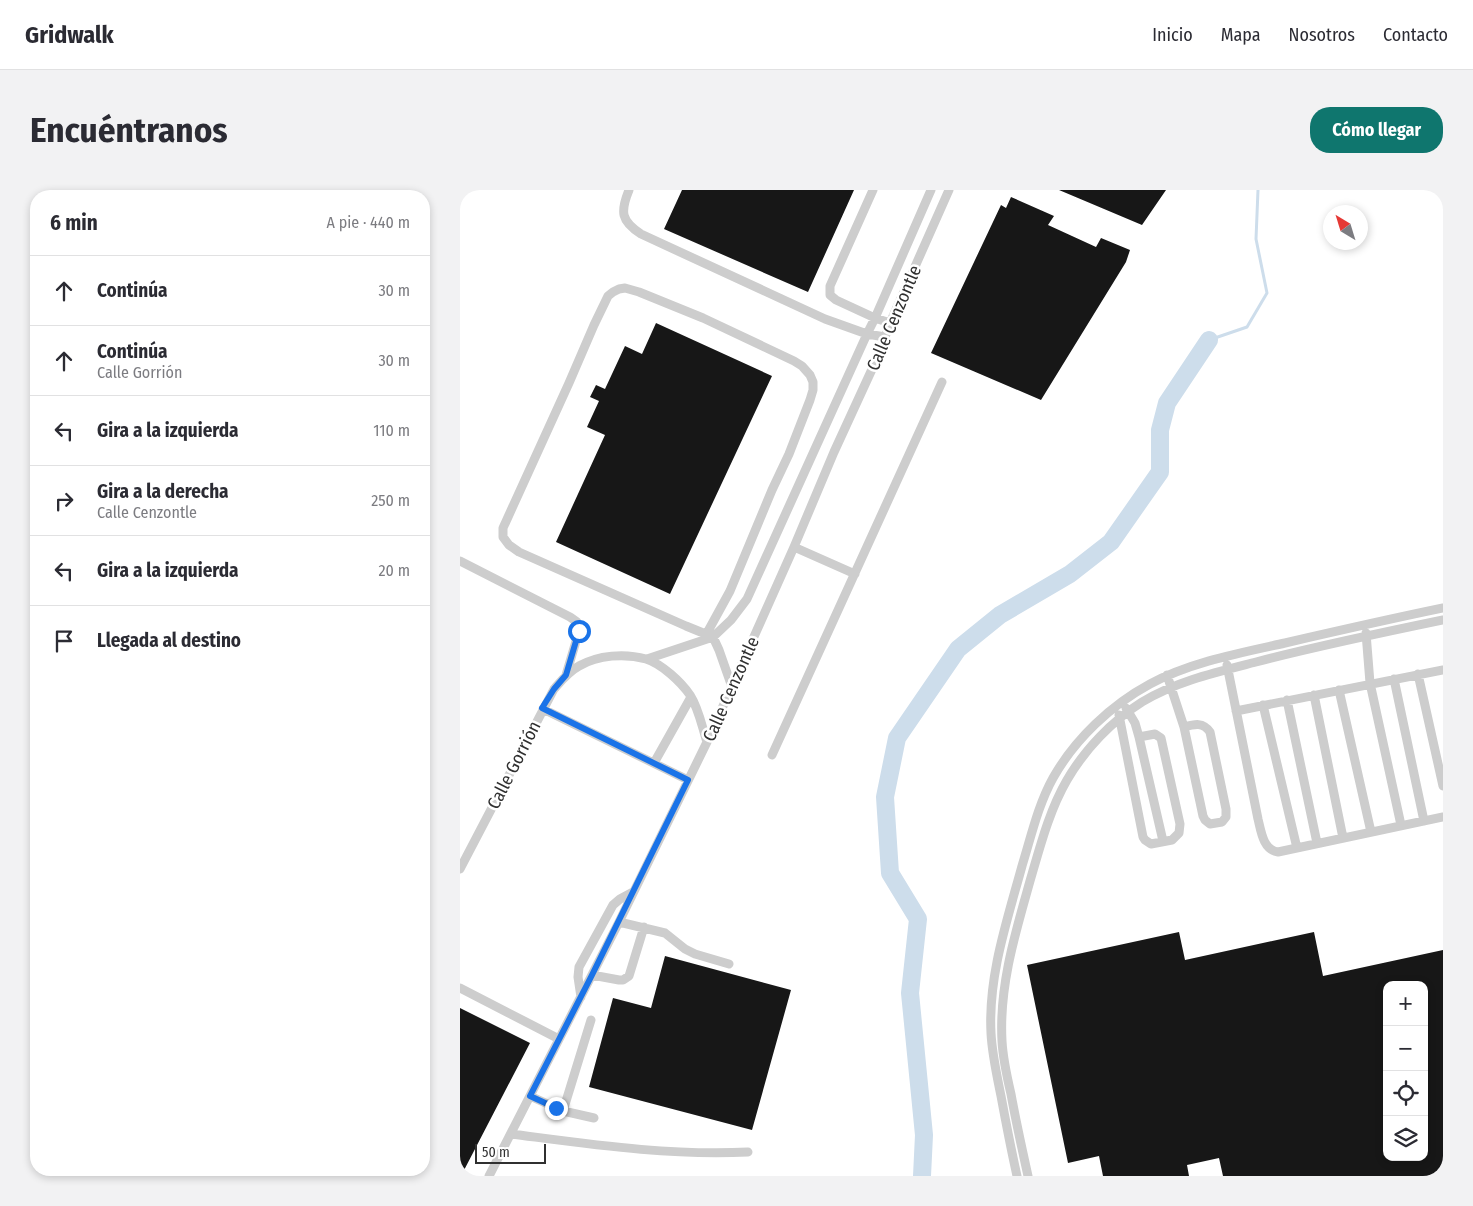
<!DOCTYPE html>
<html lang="es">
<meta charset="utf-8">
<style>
:root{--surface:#fff;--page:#f2f2f3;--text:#2b2b33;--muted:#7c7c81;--line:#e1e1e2;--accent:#0f766e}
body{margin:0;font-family:"Fira Sans Condensed",sans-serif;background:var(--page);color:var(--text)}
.controls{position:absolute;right:15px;bottom:15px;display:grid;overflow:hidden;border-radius:10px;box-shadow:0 2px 8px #0003}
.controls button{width:45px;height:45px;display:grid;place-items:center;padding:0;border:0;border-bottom:1px solid var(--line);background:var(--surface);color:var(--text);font:25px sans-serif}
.compass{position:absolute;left:863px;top:15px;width:45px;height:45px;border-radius:50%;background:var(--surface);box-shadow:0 2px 8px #0003;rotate:322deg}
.scale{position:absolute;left:15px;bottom:12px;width:71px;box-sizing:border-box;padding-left:5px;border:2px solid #303030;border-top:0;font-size:14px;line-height:18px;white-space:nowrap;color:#303030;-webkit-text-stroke:4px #fff;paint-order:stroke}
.stop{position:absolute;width:15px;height:15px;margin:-11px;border:4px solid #1a73e8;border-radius:50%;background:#fff}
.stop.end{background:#1a73e8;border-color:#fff;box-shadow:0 1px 5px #0008}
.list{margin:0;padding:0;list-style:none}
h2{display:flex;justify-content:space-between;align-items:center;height:65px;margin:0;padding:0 20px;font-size:21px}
h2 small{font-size:16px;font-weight:400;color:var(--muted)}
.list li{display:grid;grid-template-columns:32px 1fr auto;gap:15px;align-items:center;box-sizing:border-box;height:70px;padding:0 20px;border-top:1px solid var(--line)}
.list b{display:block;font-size:19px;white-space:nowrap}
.list p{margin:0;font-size:16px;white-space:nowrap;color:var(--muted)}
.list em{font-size:16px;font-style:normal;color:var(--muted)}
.icon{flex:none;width:28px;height:28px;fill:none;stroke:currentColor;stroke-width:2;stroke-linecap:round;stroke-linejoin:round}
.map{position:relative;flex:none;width:983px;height:986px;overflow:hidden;border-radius:20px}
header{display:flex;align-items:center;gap:30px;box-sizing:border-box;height:70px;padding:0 25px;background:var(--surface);border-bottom:1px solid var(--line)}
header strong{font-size:24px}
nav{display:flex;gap:28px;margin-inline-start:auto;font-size:18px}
.intro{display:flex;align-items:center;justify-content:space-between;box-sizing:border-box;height:120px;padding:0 30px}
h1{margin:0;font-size:35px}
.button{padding:12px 22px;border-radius:20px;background:var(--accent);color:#fff;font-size:18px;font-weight:700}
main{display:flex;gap:30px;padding:0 30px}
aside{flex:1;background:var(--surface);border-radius:20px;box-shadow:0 2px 8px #0003}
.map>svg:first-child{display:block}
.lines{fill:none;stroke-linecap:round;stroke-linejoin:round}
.stream{stroke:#cdddeb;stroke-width:3}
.river{stroke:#cdddeb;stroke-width:18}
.building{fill:#171717;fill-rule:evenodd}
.minor{stroke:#cdcdcd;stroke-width:9}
.route{stroke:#1a73e8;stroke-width:6}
.labels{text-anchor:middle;stroke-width:5;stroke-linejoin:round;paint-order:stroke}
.street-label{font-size:18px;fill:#303030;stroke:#fff}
</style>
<header>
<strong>Gridwalk</strong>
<nav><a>Inicio</a><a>Mapa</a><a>Nosotros</a><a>Contacto</a></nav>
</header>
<div class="intro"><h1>Encuéntranos</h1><a class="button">Cómo llegar</a></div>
<main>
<aside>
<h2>6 min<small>A pie · 440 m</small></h2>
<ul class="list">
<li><svg class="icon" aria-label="ahead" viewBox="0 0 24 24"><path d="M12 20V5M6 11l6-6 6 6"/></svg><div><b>Continúa</b></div><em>30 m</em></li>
<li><svg class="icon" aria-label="ahead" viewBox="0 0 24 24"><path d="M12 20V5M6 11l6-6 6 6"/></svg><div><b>Continúa</b><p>Calle Gorrión</p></div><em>30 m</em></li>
<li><svg class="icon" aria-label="left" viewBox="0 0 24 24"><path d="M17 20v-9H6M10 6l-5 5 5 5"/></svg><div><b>Gira a la izquierda</b></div><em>110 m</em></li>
<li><svg class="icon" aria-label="right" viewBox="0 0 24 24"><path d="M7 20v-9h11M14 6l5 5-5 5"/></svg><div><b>Gira a la derecha</b><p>Calle Cenzontle</p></div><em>250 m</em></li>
<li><svg class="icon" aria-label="left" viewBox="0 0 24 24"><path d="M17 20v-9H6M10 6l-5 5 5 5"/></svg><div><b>Gira a la izquierda</b></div><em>20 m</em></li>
<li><svg class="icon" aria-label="arrive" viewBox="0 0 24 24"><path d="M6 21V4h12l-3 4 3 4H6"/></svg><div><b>Llegada al destino</b></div></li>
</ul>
</aside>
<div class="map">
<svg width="983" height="986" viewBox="0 0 983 986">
<rect width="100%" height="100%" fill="#fff"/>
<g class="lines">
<path class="stream" d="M 749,150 L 787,137 L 807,103 L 796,49 L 798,0"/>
<path class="river" d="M 462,986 L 464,945 L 450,803 L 458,729 L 430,683 L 425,607 L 437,548 L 498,459 L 540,425 L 610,384 L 651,352 L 700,282 L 700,240 L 707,213 L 749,150"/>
</g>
<path class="building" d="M 222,0 L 394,0 L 348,102 L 204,39 Z
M 599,0 L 706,0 L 682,35 Z
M 551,7 L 594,26 L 588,35 L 636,57 L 641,48 L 670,60 L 666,72 L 581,210 L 471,163 L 541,15 L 546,18 Z
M 196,133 L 312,186 L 210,404 L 96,352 L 145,245 L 127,237 L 139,211 L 130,207 L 136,195 L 145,199 L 165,156 L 182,164 Z
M 719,742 L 725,770 L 854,742 L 863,786 L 983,760 L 983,986 L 763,986 L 759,968 L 727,975 L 729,986 L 643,986 L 639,966 L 608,973 L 567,775 ZM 927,795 L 964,795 L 964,967 L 927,967 Z
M 205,766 L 331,800 L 292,940 L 129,897 L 153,808 L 191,818 Z
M 0,818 L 70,853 L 1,986 L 0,986 Z"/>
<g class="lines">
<path class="minor" d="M 169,0 C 160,22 161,31 181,44 L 365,129 L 407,144 L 425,147
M 413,0 L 370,96 L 370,105 L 376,110 L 415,128 L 430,133
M 334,357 L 395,384
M 0,371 L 110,427 L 117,432 L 119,441 L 106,485
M 247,443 L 270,401 L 312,300 L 329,264 L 350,210 L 353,200 L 353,192 L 350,185 L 342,176 L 334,171 L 243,128 L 179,102 L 165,98 L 159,99 L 153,102 L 148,106 L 134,135 L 109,193 L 43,338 L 43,347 L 49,355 L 59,362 L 226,436 L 253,447 L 259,460 L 272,497
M 906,443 L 910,493 L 941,635
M 187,469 L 253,447 L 271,430 L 287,409 L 407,144 L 415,128 L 471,0
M 767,475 L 798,629 C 801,641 803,660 818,662 L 983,627
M 958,484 L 983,596
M 707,485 L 724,537 L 743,626 L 745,630 L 750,634 L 762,632 L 766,627 L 766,619 L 750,542 C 743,532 735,534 724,537
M 934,489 L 964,631
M 879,500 L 911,642
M 854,505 L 883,648
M 827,510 L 857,653
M 803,515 L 837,658
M 666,518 L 675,533 L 679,547 L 703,651
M 83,519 L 228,590
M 776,521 L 983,480
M 659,525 L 683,647 L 685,650 L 691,654 L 712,650 L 719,643 L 720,634 L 701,548 L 695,544 L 679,547
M 312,565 L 482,192
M 194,573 L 231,507
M 0,679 L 94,499 C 101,491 108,482 119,476 C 138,465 165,463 186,469 C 202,474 221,492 230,505 C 239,519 242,537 247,552
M 159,732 L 205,743 L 225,759 L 235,764 L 269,774
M 132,785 L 159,790 L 163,790 L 169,786 L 184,737
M 0,798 L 99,849
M 121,807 L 118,787 L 119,777 L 153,715 L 160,709 L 173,702
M 70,906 L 103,921 L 134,928
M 103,921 L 131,830
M 51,944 C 129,954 208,966 288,962
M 29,986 L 159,732 L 247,552 L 334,357 L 374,262 L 419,164 L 430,133 L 489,0
M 557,986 C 551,959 546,933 541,906 C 537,886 532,864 531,843 C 528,786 547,731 562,676 C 571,647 578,615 593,588 C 615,549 651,515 690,494 C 731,472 780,463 825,453 C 877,441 930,429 983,418
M 568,986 C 562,959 556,932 551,904 C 547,887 543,869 542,851 C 539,796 555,744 570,691 C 580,657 589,621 607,590 C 625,559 652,531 682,512 C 717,491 757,482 796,472 C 858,456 920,443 983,430"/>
</g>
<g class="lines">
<path class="route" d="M 96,918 L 70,906 L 132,785 L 228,590 L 82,518 L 94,499 L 106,485 L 119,441"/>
</g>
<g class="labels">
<g class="street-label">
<text transform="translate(434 128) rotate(-67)" y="6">Calle Cenzontle</text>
<text transform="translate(271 499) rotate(-66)" y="6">Calle Cenzontle</text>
<text transform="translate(54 575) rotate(-63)" y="6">Calle Gorrión</text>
</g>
</g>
</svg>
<div class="controls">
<button>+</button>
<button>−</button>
<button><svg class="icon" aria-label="locate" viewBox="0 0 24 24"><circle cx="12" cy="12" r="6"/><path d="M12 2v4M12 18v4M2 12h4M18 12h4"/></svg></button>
<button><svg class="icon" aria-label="layers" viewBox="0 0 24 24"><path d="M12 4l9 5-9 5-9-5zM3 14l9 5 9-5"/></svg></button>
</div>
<svg class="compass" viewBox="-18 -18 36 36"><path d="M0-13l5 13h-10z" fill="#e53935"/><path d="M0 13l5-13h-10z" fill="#7c7c81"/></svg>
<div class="scale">50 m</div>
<div class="stop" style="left:119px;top:441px"></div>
<div class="stop end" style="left:96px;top:918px"></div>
</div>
</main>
